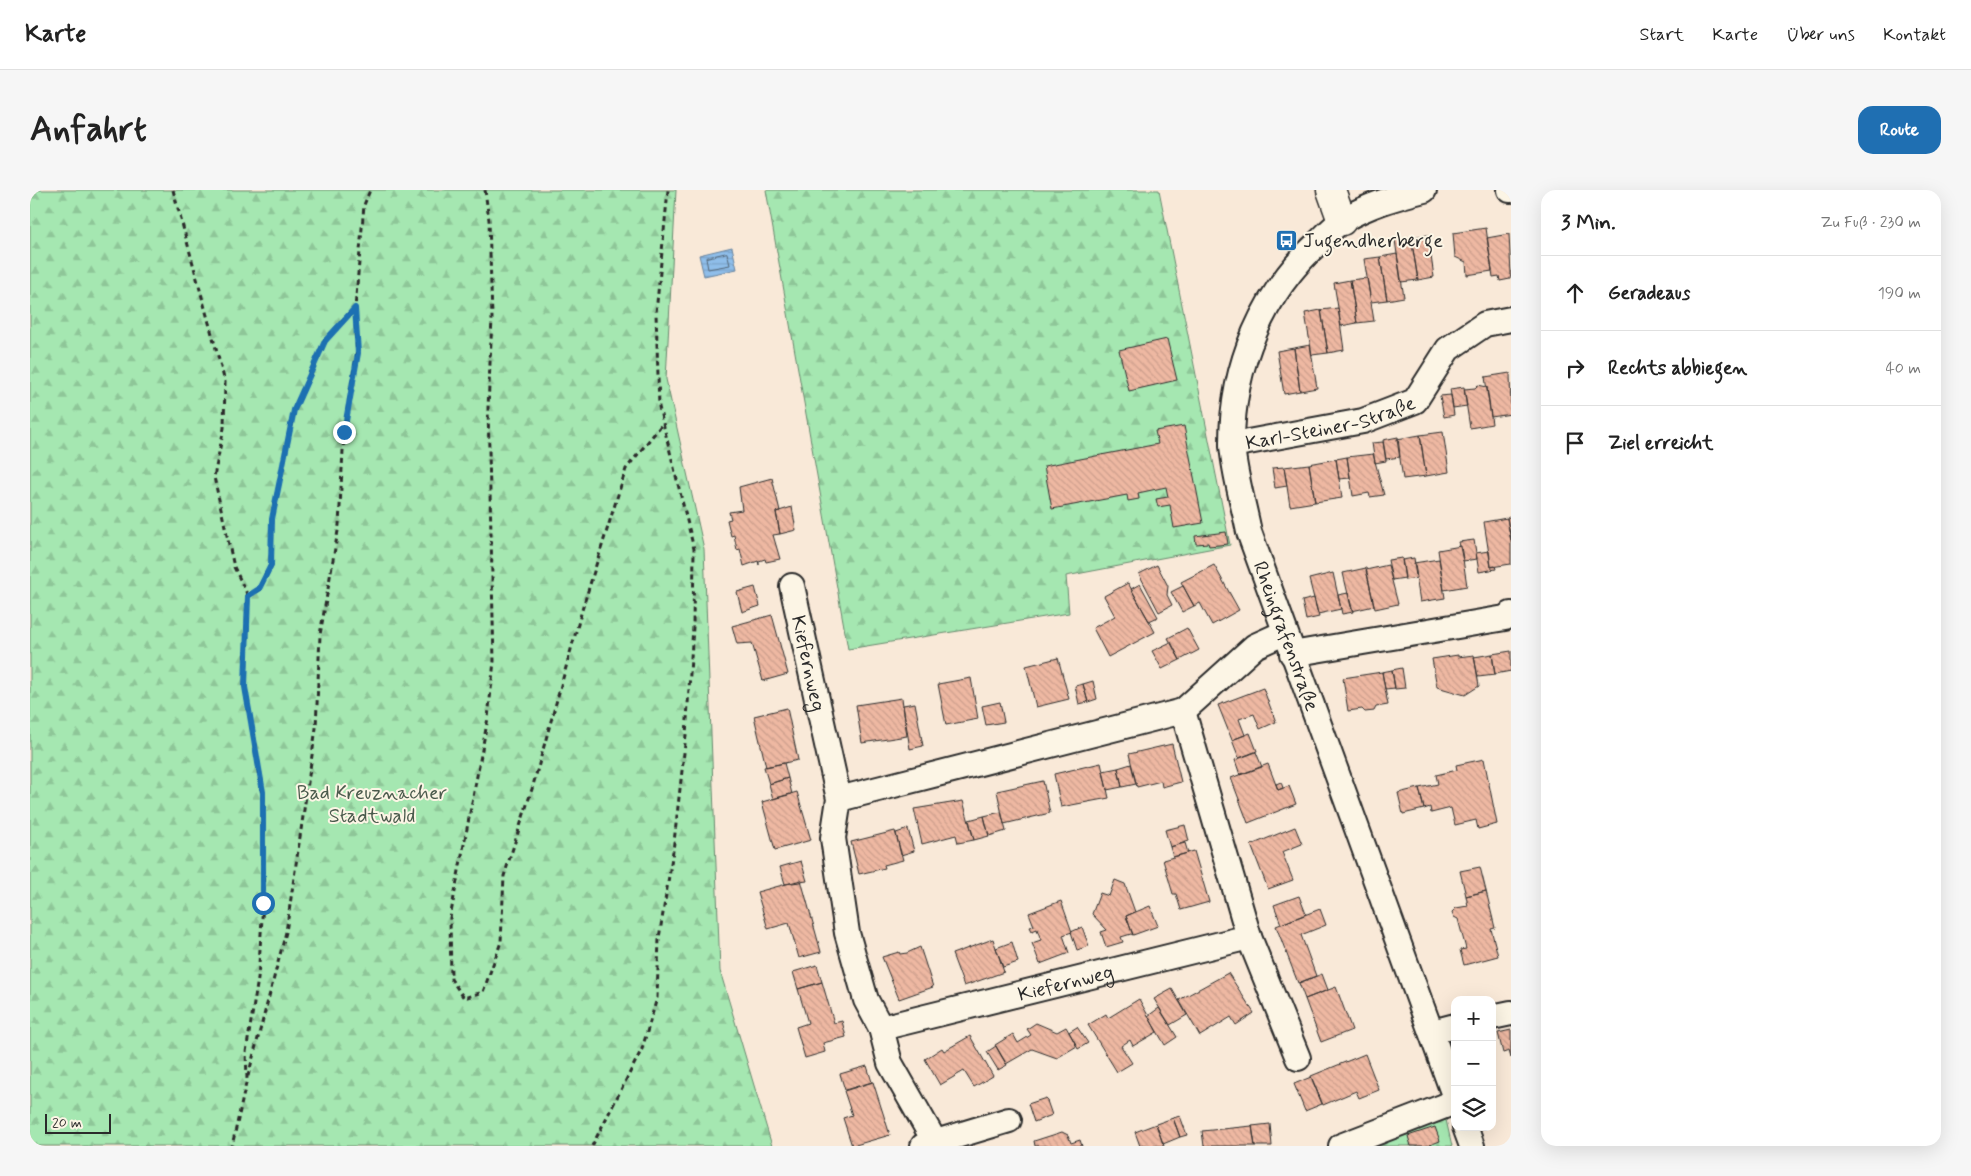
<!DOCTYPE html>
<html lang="de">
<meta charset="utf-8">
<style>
:root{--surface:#fff;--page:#f6f6f6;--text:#222;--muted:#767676;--line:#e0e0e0;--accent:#1f6fb2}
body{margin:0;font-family:Mynerve,sans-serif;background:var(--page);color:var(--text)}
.controls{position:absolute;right:15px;bottom:15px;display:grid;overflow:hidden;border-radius:10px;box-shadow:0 5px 20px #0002}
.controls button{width:45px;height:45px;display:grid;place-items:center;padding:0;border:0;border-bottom:1px solid var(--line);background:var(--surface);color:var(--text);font:25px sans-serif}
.scale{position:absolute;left:15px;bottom:12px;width:66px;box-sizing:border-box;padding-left:5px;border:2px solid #2b2b2b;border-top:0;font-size:14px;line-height:18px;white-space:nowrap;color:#2b2b2b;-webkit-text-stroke:4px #fcf5e5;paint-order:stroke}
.stop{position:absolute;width:15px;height:15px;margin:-11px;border:4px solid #1f6fb2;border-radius:50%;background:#fff}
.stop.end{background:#1f6fb2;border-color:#fff;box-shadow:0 1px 5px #0008}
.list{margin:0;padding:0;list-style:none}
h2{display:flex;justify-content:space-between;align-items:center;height:65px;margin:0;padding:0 20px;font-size:21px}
h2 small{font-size:16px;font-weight:400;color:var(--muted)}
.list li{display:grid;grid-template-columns:32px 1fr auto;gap:15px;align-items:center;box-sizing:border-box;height:75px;padding:0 20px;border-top:1px solid var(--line)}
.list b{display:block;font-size:19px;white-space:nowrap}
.list em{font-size:16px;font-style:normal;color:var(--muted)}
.icon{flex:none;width:28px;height:28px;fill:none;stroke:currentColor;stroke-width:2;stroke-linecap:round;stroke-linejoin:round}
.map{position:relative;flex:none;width:1481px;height:956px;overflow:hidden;border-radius:15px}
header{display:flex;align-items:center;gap:30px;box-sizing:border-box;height:70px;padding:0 25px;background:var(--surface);border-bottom:1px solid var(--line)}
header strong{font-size:24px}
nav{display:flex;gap:28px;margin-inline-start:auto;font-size:18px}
.intro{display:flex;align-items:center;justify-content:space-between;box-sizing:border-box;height:120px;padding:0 30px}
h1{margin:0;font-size:35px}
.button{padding:12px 22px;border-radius:15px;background:var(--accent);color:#fff;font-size:18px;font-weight:700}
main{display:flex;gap:30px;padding:0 30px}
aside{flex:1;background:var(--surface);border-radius:15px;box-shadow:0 5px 20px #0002}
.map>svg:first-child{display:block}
.forest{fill:url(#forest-firs);stroke:#68896e}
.water{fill:url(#water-rules);stroke:#67839e}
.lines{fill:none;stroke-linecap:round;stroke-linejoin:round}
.shore{stroke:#536677;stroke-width:1}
.building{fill:url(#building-back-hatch);stroke:#2b2b2b}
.minor-casing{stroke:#2b2b2b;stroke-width:28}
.tertiary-casing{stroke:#2b2b2b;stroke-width:31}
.path{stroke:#2b2b2b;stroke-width:3;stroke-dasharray:5 4;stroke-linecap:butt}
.minor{stroke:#fcf5e5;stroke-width:24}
.tertiary{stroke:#fcf5e5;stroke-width:28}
.route{stroke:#1f6fb2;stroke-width:6}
.labels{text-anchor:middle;stroke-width:4;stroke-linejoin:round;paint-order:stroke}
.poi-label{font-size:20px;fill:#2b2b2b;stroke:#fcf5e5;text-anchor:start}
.street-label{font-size:20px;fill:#2b2b2b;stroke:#fcf5e5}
.park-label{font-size:20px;fill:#4a5a4c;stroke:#fcf5e5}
</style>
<header>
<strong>Karte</strong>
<nav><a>Start</a><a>Karte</a><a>Über uns</a><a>Kontakt</a></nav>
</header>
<div class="intro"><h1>Anfahrt</h1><a class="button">Route</a></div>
<main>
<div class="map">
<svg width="1481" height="956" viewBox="0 0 1481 956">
<defs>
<pattern id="forest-firs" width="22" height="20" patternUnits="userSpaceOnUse" patternTransform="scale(1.25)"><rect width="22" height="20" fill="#a5e7b1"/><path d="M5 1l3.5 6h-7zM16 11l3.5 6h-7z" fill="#8ec698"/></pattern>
<pattern id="water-rules" width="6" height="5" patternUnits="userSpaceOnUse" patternTransform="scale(1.25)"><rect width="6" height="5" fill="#8fbeea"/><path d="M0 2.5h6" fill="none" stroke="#7ca3c9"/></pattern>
<pattern id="building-back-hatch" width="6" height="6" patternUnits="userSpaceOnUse" patternTransform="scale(1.25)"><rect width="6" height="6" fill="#eeb8a2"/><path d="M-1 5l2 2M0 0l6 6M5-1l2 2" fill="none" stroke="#cc9e8c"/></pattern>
</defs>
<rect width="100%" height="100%" fill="#f9e9d8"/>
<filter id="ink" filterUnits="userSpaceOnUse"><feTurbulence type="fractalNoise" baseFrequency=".02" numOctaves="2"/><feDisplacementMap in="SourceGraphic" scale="10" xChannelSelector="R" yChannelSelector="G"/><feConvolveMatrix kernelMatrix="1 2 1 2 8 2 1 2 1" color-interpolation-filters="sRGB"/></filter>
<g filter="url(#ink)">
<path class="forest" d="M 0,0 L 646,0 L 636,189 L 674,359 L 690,781 L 742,956 L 0,956 Z
M 736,0 L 1129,0 L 1200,355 L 1036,386 L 1039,423 L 818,459 Z
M 1416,930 L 1422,956 L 1340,956 Z"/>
<path class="water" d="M 702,57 L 707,79 L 674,86 L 669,65 Z"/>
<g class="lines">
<path class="shore" d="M 697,63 L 700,75 L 678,79 L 676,68 Z"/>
</g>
<path class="building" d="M 1456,38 L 1462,81 L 1437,85 L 1436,72 L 1425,67 L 1423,43 Z
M 1479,44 L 1481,84 L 1480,89 L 1470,91 L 1469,86 L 1463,87 L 1457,48 Z
M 1398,45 L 1404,87 L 1388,90 L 1381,47 Z
M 1381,47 L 1388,90 L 1371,92 L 1365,50 Z
M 1367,64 L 1374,107 L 1357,110 L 1350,67 Z
M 1350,67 L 1357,110 L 1341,112 L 1334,69 Z
M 1337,88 L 1344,131 L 1327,133 L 1320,90 Z
M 1320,90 L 1327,133 L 1311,136 L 1304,93 Z
M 1308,118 L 1314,160 L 1298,163 L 1291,120 Z
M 1291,120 L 1298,163 L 1282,165 L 1275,123 Z
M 1137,149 L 1147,190 L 1099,201 L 1089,160 Z
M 1280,155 L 1287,198 L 1270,201 L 1264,158 Z
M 1264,158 L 1270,201 L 1254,204 L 1247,161 Z
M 1480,183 L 1481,224 L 1461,227 L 1455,187 Z
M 1448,195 L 1457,197 L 1462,234 L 1440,238 L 1434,199 L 1445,198 Z
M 1434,197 L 1437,216 L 1423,218 L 1420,199 Z
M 1421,205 L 1424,225 L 1414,227 L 1410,206 Z
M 1154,236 L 1173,333 L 1144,338 L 1140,315 L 1128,317 L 1126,309 L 1138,307 L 1136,297 L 1108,303 L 1109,309 L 1098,311 L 1097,305 L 1022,319 L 1014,276 L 1128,254 L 1125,241 Z
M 1413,242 L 1419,282 L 1396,286 L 1390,245 Z
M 1390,245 L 1396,286 L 1373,289 L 1367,249 Z
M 1368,247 L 1370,267 L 1356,269 L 1353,250 Z
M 1353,252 L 1356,271 L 1345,273 L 1342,253 Z
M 1343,264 L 1354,305 L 1340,307 L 1339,303 L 1323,306 L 1317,267 Z
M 1317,267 L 1320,288 L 1309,289 L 1306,269 Z
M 1306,269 L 1312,308 L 1285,312 L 1279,274 Z
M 1279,274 L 1285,312 L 1260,316 L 1254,277 Z
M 1254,277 L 1257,296 L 1245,298 L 1242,278 Z
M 742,288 L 750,321 L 746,322 L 750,344 L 743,345 L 750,369 L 736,372 L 735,369 L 729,371 L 729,375 L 728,371 L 714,376 L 710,359 L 707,360 L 704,345 L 701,346 L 697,330 L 701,329 L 699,322 L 712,320 L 709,297 Z
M 762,317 L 766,340 L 750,344 L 746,322 Z
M 1481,326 L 1481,351 L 1477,328 Z
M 1477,328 L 1481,351 L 1481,374 L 1461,377 L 1454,332 Z
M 1196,342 L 1198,354 L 1179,356 L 1178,353 L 1166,354 L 1165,346 Z
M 1444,350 L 1447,369 L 1433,371 L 1429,352 Z
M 1431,356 L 1437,396 L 1414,400 L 1408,360 Z
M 1459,361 L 1461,377 L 1465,376 L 1466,379 L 1449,382 L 1446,363 Z
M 1372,368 L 1375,388 L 1362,390 L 1358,370 Z
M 1384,368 L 1387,388 L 1375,390 L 1372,370 Z
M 1409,369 L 1415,408 L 1390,412 L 1384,373 Z
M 1127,375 L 1138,396 L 1137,405 L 1142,415 L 1129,422 L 1109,384 Z
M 1184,375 L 1209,420 L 1182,435 L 1170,413 L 1164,416 L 1151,392 Z
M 1358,375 L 1368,414 L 1345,419 L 1336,380 Z
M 1336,378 L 1344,416 L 1322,421 L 1313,383 Z
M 1303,383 L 1311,419 L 1288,424 L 1279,389 Z
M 1098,393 L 1125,442 L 1078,467 L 1063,438 L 1085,426 L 1074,406 Z
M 1110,394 L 1128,427 L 1119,431 L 1101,399 Z
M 1153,396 L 1164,416 L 1152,422 L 1141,402 Z
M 725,397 L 730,416 L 712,422 L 707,402 Z
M 1318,403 L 1323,422 L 1312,424 L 1308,405 Z
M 1284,408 L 1289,427 L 1276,430 L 1272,411 Z
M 742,425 L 758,484 L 733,491 L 722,453 L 707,454 L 702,436 Z
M 1157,438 L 1169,460 L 1150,470 L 1138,448 Z
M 1141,452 L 1150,470 L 1132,479 L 1122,461 Z
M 1481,461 L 1481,481 L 1465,484 L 1462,464 Z
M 1462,464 L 1465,485 L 1448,487 L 1444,467 Z
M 1428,465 L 1428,467 L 1444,465 L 1449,496 L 1435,505 L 1407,497 L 1402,469 Z
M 1028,468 L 1039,509 L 1006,517 L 996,476 Z
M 1372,478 L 1375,498 L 1365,499 L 1362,480 Z
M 1362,480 L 1365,498 L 1355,499 L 1352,482 Z
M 1352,482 L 1358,515 L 1346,517 L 1344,521 L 1335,522 L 1332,519 L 1318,521 L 1313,488 Z
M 941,488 L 948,529 L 916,535 L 908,494 Z
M 1063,491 L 1067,509 L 1058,512 L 1053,494 Z
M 1053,494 L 1058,512 L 1049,514 L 1045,496 Z
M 1233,498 L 1246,532 L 1230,539 L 1224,524 L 1209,529 L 1215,545 L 1202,550 L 1188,515 Z
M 872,508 L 877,546 L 832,553 L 826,515 Z
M 970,512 L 974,532 L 956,535 L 952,516 Z
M 885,513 L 893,556 L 880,559 L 873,515 Z
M 757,518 L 768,570 L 736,577 L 724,526 Z
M 1220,543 L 1227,561 L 1209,568 L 1202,550 Z
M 1142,554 L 1151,592 L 1132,597 L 1131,591 L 1107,597 L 1099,564 Z
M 1226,562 L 1232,577 L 1210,585 L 1205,570 Z
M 1454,569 L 1467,634 L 1448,639 L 1446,630 L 1425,635 L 1421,618 L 1401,623 L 1400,617 L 1394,619 L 1389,598 L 1408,594 L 1406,585 L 1427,580 L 1426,575 Z
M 754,573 L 758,588 L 739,594 L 734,577 Z
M 1071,573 L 1079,608 L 1031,617 L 1024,584 Z
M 1101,574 L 1106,594 L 1092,597 L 1088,578 Z
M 1238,574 L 1248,600 L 1259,596 L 1266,614 L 1218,633 L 1201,588 Z
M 1088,578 L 1092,597 L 1077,600 L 1073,581 Z
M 758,588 L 762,604 L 743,609 L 739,594 Z
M 1013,591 L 1020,623 L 974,634 L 967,601 Z
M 1251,592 L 1253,598 L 1248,600 L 1246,594 Z
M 1389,598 L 1394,619 L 1373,624 L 1368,603 Z
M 767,602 L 781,650 L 745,660 L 732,612 Z
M 933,611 L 944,650 L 928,653 L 926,645 L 892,654 L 884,619 Z
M 971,622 L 976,641 L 959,646 L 954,626 Z
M 954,626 L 959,646 L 944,650 L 939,630 Z
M 1155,635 L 1159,651 L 1140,657 L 1135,640 Z
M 1265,637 L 1272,654 L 1252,662 L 1263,690 L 1238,699 L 1221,655 Z
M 878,639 L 884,661 L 871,665 L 866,643 Z
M 865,641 L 873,670 L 854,675 L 855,678 L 829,684 L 821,652 Z
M 1155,653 L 1158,663 L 1143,667 L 1140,657 Z
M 1164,661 L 1179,712 L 1151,720 L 1146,704 L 1143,704 L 1133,670 Z
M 771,671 L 777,691 L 755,694 L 750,677 Z
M 1450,677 L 1456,701 L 1436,706 L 1430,681 Z
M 771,690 L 791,762 L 769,768 L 759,733 L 738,739 L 727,702 Z
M 1085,690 L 1095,694 L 1105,722 L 1096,726 L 1103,745 L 1101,744 L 1091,747 L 1093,752 L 1076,757 L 1071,742 L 1077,740 L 1062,724 L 1070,703 L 1079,706 Z
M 1456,701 L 1465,738 L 1461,739 L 1468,766 L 1434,775 L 1430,760 L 1436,759 L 1428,729 L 1424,727 L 1422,722 L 1426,718 L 1438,716 L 1436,706 Z
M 1269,706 L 1276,724 L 1251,734 L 1244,715 Z
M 1031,711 L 1042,742 L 1033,745 L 1039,763 L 1010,774 L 1002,753 L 1011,750 L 1007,739 L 1002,741 L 1000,737 L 1004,736 L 999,723 Z
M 1120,716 L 1128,736 L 1103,745 L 1096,726 Z
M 1290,719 L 1296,735 L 1271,745 L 1286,786 L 1268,793 L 1246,736 Z
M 1052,737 L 1059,756 L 1047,760 L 1041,742 Z
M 963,749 L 974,782 L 934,796 L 922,764 Z
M 982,752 L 988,772 L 973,777 L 966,758 Z
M 890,757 L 903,797 L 869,809 L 852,767 L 869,762 L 870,764 L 877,763 Z
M 787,775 L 792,792 L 768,799 L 763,782 Z
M 1198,783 L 1224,823 L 1206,835 L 1201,827 L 1170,846 L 1149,810 Z
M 1292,784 L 1298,800 L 1275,809 L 1269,793 Z
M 792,792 L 804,833 L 812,831 L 816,847 L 793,853 L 795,862 L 775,868 L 766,837 L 778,833 L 768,799 Z
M 1306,797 L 1322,840 L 1291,852 L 1275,809 Z
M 1142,799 L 1157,825 L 1140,835 L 1124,809 Z
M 1109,809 L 1127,842 L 1103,856 L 1100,850 L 1091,856 L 1102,873 L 1087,882 L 1058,835 L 1076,824 L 1078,828 Z
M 1129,818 L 1147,847 L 1135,855 L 1118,826 Z
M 1006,833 L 1027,842 L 1036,837 L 1047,856 L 1027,868 L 1002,859 L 976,874 L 965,855 L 983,844 L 988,853 L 1001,845 L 997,839 Z
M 1047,837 L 1058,853 L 1048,859 L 1039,842 Z
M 1481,840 L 1481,868 L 1479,861 L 1473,863 L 1468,843 Z
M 940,846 L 963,886 L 944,897 L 934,881 L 910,895 L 895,869 L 912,858 L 914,861 Z
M 966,856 L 977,875 L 968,880 L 957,862 Z
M 1335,864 L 1349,900 L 1329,908 L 1326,901 L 1293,915 L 1281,886 Z
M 837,876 L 842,892 L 815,900 L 810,884 Z
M 1281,887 L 1292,914 L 1275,921 L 1264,894 Z
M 843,892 L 860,945 L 822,956 L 813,928 L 822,925 L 814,901 Z
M 1016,908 L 1022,925 L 1004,932 L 998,914 Z
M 1150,926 L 1157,945 L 1150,947 L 1143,928 Z
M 1143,928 L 1150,947 L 1133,954 L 1126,934 Z
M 1126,934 L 1134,956 L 1110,956 L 1105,942 Z
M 1240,934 L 1242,956 L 1225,956 L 1222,936 Z
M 1222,936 L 1225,956 L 1174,956 L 1172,941 Z
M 1405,937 L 1410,951 L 1397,956 L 1381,956 L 1378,946 Z
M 1032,942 L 1038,945 L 1041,953 L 1050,950 L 1052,956 L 1005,956 L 1004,951 Z"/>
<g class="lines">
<defs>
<g id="minor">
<path id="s1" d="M 1394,0 C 1366,7 1338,15 1313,30 C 1305,35 1297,44 1290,51 C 1233,102 1202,176 1202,253 C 1203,279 1214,316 1219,342 L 1425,908"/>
<path d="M 1480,0 L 1481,0"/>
<path id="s2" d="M 1202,255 L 1333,231 L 1385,211 L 1418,159 L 1455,134 L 1481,129"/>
<path id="s3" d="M 762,396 L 809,609 L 803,648 L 817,743 L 836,810 L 851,838 L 1219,747 L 1153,521 L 809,609"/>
<path d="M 1262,464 L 1475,428 L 1481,424"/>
<path d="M 1153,521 L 1225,456 L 1254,443"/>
<path d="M 1219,747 L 1268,868"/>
<path d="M 1462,827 L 1481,823"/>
<path d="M 851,838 L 860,873 L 905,952"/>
<path d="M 1402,842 L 1425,836"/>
<path d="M 1435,937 L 1442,956"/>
<path d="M 893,956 L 979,930"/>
<path d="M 1311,956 L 1425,912"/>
</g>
<path id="tertiary" d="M 1301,0 L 1312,31"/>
</defs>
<use href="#minor" class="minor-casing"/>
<use href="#tertiary" class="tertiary-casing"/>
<path class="path" d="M 143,0 L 195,192 L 194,238 L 184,287 L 204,377 L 218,406 L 215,497 L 233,602 L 233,713 L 228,789 L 216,862 L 217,889 L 202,956
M 455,0 L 459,30 L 462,128 L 458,218 L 464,471 L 458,528 L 420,728 L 421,789 L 434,808 L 453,802 L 471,752 L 474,686 L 502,599 L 552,420 L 596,279 L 633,233
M 218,406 L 229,399 L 241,375 L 242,329 L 264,220 L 295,151 L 325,118
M 218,886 L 256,742 L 286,538 L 290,445 L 309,335 L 314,242 L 327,163 L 325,118 L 334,15 L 340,0
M 562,956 L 612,859 L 627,808 L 629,748 L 643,661 L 656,545 L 663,437 L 664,359 L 629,217 L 626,123 L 638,0"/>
<use href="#minor" class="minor"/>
<use href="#tertiary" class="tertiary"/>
</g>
</g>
<g class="lines" filter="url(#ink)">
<path class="route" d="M 233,713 L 233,602 L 215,497 L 218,406 L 229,399 L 241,375 L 242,329 L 264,220 L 295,151 L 325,118 L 328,163 L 314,242"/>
</g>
<defs>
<symbol id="bus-square" viewBox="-11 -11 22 22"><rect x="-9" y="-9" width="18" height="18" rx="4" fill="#1f6fb2" stroke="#fcf5e5"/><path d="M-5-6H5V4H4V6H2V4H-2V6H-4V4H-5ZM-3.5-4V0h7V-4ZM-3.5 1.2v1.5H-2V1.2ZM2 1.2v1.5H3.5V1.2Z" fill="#fff"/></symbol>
</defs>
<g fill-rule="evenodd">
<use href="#bus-square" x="1244" y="38" width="25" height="25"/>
</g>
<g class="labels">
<g class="poi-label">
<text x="1273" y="57">Jugendherberge</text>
</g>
<g class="street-label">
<text dy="7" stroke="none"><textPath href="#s2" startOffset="101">Karl-Steiner-Straße</textPath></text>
<text dy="7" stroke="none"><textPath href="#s1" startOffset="546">Rheingrafenstraße</textPath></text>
<text dy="7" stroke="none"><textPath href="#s3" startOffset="79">Kiefernweg</textPath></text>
<text dy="7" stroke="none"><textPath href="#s3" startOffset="645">Kiefernweg</textPath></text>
</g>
<g class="park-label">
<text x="342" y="609">Bad Kreuznacher<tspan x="342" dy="23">Stadtwald</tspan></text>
</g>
</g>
</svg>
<div class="controls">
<button>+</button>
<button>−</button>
<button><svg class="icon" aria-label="layers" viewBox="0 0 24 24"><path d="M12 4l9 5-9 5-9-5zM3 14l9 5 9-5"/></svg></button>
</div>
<div class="scale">20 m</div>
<div class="stop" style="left:233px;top:713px"></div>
<div class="stop end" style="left:314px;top:242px"></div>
</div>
<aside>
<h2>3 Min.<small>Zu Fuß · 230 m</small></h2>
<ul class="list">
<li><svg class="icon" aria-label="ahead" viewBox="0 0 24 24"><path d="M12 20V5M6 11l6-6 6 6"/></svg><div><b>Geradeaus</b></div><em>190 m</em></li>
<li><svg class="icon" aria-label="right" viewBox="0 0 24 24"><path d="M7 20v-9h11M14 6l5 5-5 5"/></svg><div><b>Rechts abbiegen</b></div><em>40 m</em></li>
<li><svg class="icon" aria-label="arrive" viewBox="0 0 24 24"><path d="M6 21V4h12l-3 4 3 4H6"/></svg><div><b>Ziel erreicht</b></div></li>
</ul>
</aside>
</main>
